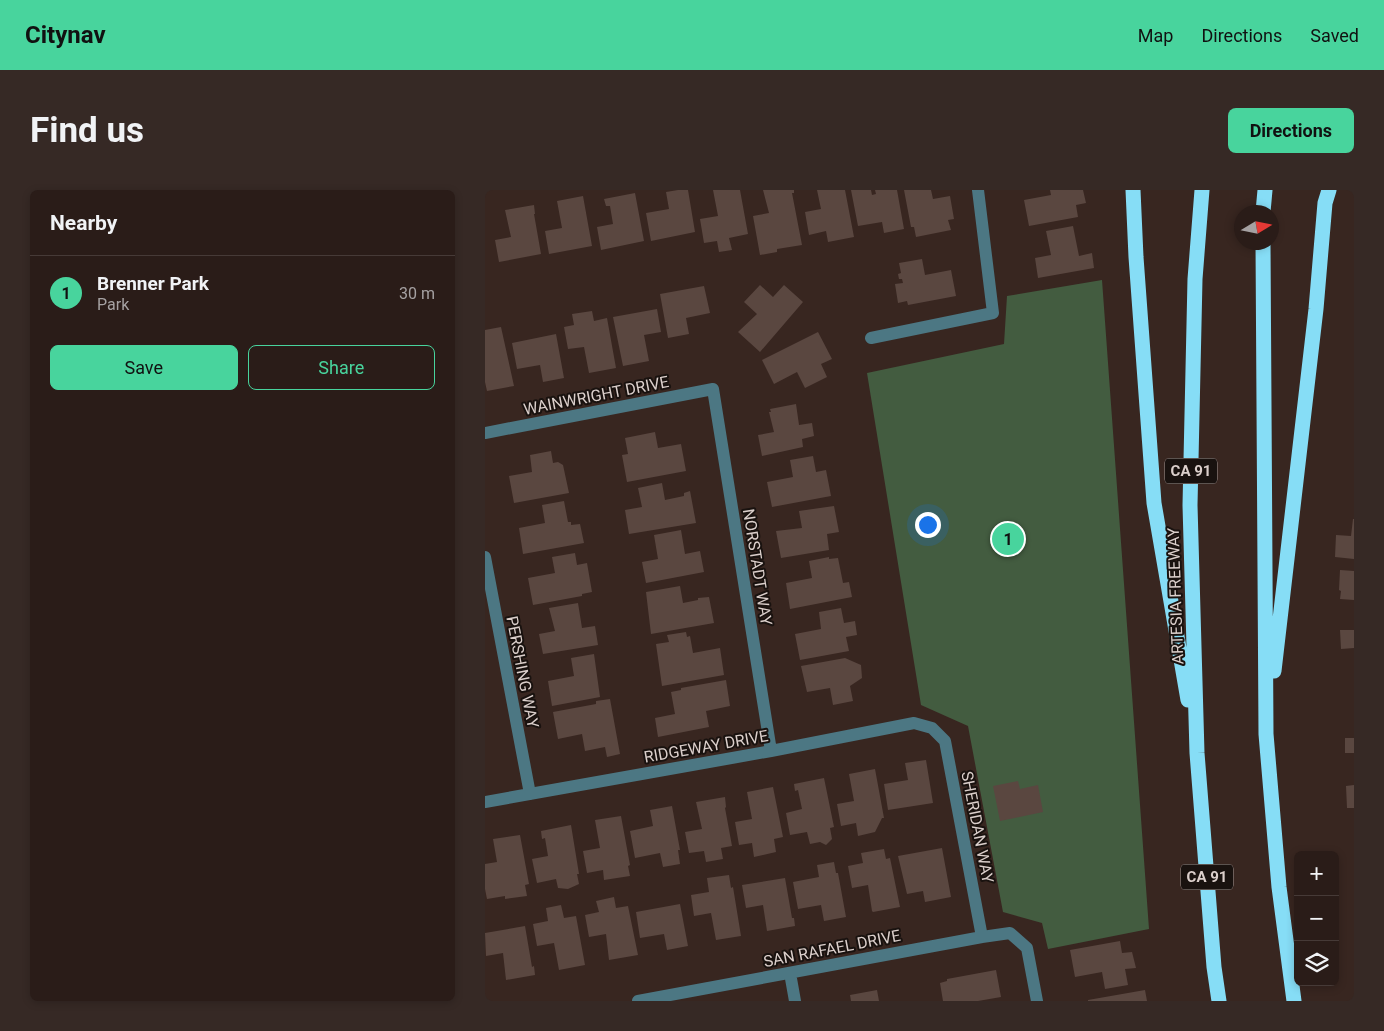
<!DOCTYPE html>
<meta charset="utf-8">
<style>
:root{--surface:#2a1c18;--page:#362925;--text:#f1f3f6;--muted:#a5a1a2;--line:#463a37;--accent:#48d49d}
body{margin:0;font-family:Roboto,sans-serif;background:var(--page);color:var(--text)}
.controls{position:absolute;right:15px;bottom:15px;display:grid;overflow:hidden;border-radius:8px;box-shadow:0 2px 8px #0003}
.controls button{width:45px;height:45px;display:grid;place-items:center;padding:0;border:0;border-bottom:1px solid var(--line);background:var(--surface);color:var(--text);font:25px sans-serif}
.compass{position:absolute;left:749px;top:15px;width:45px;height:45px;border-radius:50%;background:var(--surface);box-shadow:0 2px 8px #0003;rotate:80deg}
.you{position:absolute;left:442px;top:334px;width:18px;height:18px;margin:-12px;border:4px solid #fff;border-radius:50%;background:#1a73e8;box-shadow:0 0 0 8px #1a73e833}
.badge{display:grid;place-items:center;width:32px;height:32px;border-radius:50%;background:var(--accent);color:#111;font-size:16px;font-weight:700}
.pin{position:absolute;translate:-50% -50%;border:2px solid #fff;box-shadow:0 1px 5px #0006}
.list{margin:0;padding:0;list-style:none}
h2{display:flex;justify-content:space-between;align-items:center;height:65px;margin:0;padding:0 20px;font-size:21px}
h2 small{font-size:16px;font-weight:400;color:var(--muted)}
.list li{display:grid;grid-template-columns:32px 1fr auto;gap:15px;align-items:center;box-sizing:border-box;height:75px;padding:0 20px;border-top:1px solid var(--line)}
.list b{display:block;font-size:19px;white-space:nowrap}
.list p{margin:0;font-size:16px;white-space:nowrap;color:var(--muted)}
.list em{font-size:16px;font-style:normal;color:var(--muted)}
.actions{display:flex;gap:10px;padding:15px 20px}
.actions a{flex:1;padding:11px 0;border:1px solid var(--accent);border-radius:8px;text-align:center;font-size:18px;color:var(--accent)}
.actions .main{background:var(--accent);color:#111}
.icon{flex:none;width:28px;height:28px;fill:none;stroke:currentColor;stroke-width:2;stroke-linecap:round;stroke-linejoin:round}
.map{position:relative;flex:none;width:869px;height:811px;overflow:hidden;border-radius:8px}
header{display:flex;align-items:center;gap:30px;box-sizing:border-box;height:70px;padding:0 25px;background:var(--accent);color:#111}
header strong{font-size:24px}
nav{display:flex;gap:28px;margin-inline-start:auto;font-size:18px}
.intro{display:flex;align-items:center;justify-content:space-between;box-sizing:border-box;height:120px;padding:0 30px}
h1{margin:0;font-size:35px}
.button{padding:12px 22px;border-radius:8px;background:var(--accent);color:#111;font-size:18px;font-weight:700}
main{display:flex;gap:30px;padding:0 30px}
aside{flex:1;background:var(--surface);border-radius:8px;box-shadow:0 2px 8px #0003}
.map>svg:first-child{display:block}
.green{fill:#435c40}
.building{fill:#5a4740}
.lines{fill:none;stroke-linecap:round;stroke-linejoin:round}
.minor{stroke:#4c7783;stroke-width:12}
.highway{stroke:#86ddf6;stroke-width:15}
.labels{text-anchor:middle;stroke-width:4;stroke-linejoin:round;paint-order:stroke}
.shield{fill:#19120f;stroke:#a19693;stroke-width:1}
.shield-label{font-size:15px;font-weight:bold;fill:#dbcfcb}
.street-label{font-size:16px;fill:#dbcfcb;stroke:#19120f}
</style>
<header>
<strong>Citynav</strong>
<nav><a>Map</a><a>Directions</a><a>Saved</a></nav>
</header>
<div class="intro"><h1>Find us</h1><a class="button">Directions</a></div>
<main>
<aside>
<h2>Nearby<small></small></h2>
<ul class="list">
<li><span class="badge">1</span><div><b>Brenner Park</b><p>Park</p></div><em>30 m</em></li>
</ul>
<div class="actions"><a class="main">Save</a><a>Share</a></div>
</aside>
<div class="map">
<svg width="869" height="811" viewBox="0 0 869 811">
<rect width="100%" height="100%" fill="#382620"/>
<path class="green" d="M 617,90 L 664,739 L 563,759 L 557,733 L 518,722 L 483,536 L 436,515 L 382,183 L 519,154 L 522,106 Z"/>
<path class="building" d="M 193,0 L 203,0 L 210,42 L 166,51 L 161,23 L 184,19 L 181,2 Z
M 228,0 L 255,0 L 263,44 L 244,48 L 247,60 L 234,62 L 232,51 L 219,53 L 215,29 L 233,26 Z
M 278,0 L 309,0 L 309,3 L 307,3 L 317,55 L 292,59 L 292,62 L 275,65 L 268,26 L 284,23 Z
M 332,0 L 360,0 L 369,47 L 343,52 L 341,41 L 324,45 L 320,22 L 336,19 Z
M 366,0 L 386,0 L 387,5 L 391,4 L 390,0 L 412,0 L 419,39 L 399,43 L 397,32 L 373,36 Z
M 419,0 L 446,0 L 448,9 L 465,6 L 469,29 L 463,30 L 466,40 L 431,47 L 429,37 L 426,37 Z
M 565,0 L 598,0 L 601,13 L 591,15 L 593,27 L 544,36 L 539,10 L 566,5 Z
M 150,3 L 159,51 L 116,60 L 112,37 L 128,34 L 125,16 L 121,16 L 119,9 Z
M 98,6 L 107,56 L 64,64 L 60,41 L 77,38 L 72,11 Z
M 49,15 L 50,24 L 49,24 L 56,64 L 14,72 L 10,50 L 26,47 L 20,20 Z
M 588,36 L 594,66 L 607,63 L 609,78 L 553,88 L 550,68 L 566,65 L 561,41 Z
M 437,69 L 440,85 L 466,80 L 471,106 L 423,115 L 422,111 L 413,113 L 410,94 L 418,93 L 417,89 L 414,89 L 413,84 L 416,83 L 414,73 Z
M 275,95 L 288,107 L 299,95 L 318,112 L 275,162 L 253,142 L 272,124 L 259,112 Z
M 219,96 L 225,123 L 201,128 L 204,144 L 183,148 L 175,104 Z
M 172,119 L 176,142 L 159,145 L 164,171 L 138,176 L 128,127 Z
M 107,121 L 109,131 L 122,128 L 131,178 L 104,183 L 99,157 L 83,159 L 79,137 L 89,135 L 87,124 Z
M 16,137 L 29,196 L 2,201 L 0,192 L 0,140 Z
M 333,142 L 347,169 L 336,174 L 342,187 L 320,198 L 312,182 L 289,194 L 277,170 Z
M 71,144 L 79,188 L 58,192 L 55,175 L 32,179 L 27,153 Z
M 311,214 L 314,235 L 327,233 L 329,246 L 317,249 L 318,257 L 277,266 L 273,245 L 289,242 L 284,222 L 286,222 L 285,219 Z
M 170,242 L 173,258 L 196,254 L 201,281 L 142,292 L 137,265 L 143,264 L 140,248 Z
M 66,261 L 68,273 L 73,272 L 78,275 L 84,303 L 29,313 L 24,286 L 47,282 L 45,265 Z
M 328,266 L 331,282 L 341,280 L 346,306 L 287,317 L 282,292 L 308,287 L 305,270 Z
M 177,293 L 180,310 L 199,306 L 199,303 L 205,301 L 211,333 L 144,344 L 140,320 L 157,317 L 153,298 Z
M 79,311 L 83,332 L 86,332 L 86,335 L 95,334 L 99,353 L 38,364 L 34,338 L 60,333 L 57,315 Z
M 349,316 L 354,342 L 342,344 L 344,360 L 296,368 L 291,341 L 317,338 L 314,321 Z
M 868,329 L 869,329 L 869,369 L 850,367 L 851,345 L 866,346 Z
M 196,340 L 200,364 L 215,361 L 219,382 L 161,393 L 157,372 L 173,369 L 169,345 Z
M 90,363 L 92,375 L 102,373 L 107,402 L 97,404 L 97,406 L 48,415 L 43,388 L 70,383 L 67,367 Z
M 344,367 L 344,369 L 353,368 L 358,393 L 364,392 L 367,407 L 305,419 L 301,393 L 327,388 L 324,371 Z
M 855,380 L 869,381 L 869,410 L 855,409 L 856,401 L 854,400 Z
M 195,396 L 198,413 L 213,410 L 213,408 L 224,407 L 229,433 L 166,444 L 161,402 Z
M 93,413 L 97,438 L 110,436 L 113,455 L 58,464 L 54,444 L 70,441 L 64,418 Z
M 356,418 L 359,433 L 370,431 L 372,445 L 361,447 L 364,461 L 315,470 L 310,444 L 336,439 L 334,422 Z
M 855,440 L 869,440 L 869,458 L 856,459 Z
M 201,442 L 202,447 L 205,446 L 208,463 L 235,458 L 239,485 L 177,496 L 171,454 L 184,452 L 182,445 Z
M 109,464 L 115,507 L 67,516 L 63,491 L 89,486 L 86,468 Z
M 360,468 L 376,475 L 377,488 L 365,496 L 368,511 L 348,515 L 345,498 L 322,502 L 316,476 Z
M 241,490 L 245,516 L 221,521 L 224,537 L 173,547 L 170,528 L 190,524 L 186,502 L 196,500 L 196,498 Z
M 125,509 L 135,564 L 122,567 L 120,557 L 100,561 L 97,544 L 73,549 L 68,522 L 111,514 L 111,511 Z
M 860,548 L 869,548 L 869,563 L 860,563 Z
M 441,570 L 448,613 L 403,620 L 399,594 L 423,590 L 420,573 Z
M 390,579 L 399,628 L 397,628 L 390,642 L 373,646 L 371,633 L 356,636 L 352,614 L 369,611 L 364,584 Z
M 339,588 L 349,637 L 345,638 L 347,649 L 341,655 L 335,652 L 325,654 L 322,642 L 305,645 L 301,623 L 317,619 L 313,600 L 310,601 L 309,594 Z
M 533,591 L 535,599 L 553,595 L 558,622 L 515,631 L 508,596 Z
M 869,595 L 869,618 L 862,618 L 861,596 Z
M 288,597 L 298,647 L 289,649 L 291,662 L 269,667 L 267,653 L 254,655 L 250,632 L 267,629 L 262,602 Z
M 240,607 L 241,617 L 240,618 L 247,656 L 236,658 L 238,669 L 221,672 L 219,661 L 204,663 L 200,642 L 217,639 L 211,612 Z
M 187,616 L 195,660 L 193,660 L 195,674 L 178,677 L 175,663 L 150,668 L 145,641 L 168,636 L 165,620 Z
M 136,626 L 145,675 L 143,676 L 145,686 L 119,690 L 118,680 L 102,683 L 98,661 L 115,658 L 110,630 Z
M 86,635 L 94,684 L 92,684 L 94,694 L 83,699 L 73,698 L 71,689 L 52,693 L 47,669 L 63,666 L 60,648 L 57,649 L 56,641 Z
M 35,645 L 44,694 L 40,695 L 42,706 L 20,709 L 20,706 L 2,709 L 0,699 L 0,674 L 12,672 L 8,649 Z
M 457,658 L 466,707 L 440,712 L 438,701 L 422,704 L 413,666 Z
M 399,659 L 401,669 L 405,668 L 415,717 L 388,722 L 387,721 L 383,695 L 367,698 L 363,676 L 378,673 L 376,663 Z
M 349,672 L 351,683 L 353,683 L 361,727 L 339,731 L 336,715 L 313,719 L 308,692 L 334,687 L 332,675 Z
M 244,685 L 246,698 L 248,697 L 256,746 L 231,750 L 226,723 L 209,726 L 206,705 L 224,702 L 222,688 Z
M 300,688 L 307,728 L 309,728 L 310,736 L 282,741 L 278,715 L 261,718 L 257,695 Z
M 129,707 L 131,718 L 143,716 L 153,765 L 124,770 L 121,744 L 104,747 L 100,725 L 114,722 L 111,711 Z
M 195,714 L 203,756 L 182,760 L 179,744 L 155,748 L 151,722 Z
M 76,715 L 79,728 L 91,726 L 100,775 L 74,780 L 69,753 L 52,756 L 48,734 L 63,731 L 61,718 Z
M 40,736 L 47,777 L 49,776 L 50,785 L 21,790 L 18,763 L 1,766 L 0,743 Z
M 635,751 L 637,763 L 647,762 L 651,778 L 640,779 L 643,795 L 620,799 L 617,782 L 590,787 L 585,760 Z
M 511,780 L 516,807 L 493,811 L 458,811 L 455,793 L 462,791 L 462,789 Z
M 392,800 L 394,811 L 366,811 L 365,805 Z
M 660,800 L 662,811 L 603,811 L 603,810 Z"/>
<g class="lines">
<path class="minor" d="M 386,148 L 508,123 L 493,0
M 0,243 L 228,199 L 286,561
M 0,367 L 45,604
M 0,612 L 286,561 L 429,533 L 447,538 L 460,551 L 497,747
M 305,783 L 310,811
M 153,811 L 497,747 L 525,743 L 542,758 L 552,811"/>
<path class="highway" d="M 648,0 L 651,67 L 669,313 L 703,510
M 717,0 L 710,89 L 705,315 L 712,563 L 729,777 L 734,811
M 778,22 L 780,0
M 778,52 L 781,544 L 794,697 L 809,811
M 789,481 L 831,119 L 840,13 L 844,0"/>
</g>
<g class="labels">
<g class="shield">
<rect x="680" y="268.5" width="52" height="25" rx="4"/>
<rect x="696" y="674.5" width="52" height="25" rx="4"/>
</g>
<g class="shield-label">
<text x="706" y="286">CA 91</text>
<text x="722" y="692">CA 91</text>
</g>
<g class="street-label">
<text transform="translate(111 205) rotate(-11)" y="6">WAINWRIGHT DRIVE</text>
<text transform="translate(273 377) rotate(81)" y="6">NORSTADT WAY</text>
<text transform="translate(690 406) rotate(-92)" y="6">ARTESIA FREEWAY</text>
<text transform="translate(38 482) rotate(79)" y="6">PERSHING WAY</text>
<text transform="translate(221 556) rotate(-10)" y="6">RIDGEWAY DRIVE</text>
<text transform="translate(493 637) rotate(79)" y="6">SHERIDAN WAY</text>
<text transform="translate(347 758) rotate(-11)" y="6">SAN RAFAEL DRIVE</text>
</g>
</g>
</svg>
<div class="controls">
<button>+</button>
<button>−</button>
<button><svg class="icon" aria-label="layers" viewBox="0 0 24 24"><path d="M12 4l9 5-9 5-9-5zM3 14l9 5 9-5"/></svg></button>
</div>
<svg class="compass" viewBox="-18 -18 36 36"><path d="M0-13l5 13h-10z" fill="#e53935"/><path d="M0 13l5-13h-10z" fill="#a5a1a2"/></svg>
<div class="you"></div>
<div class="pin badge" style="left:523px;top:349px">1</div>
</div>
</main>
